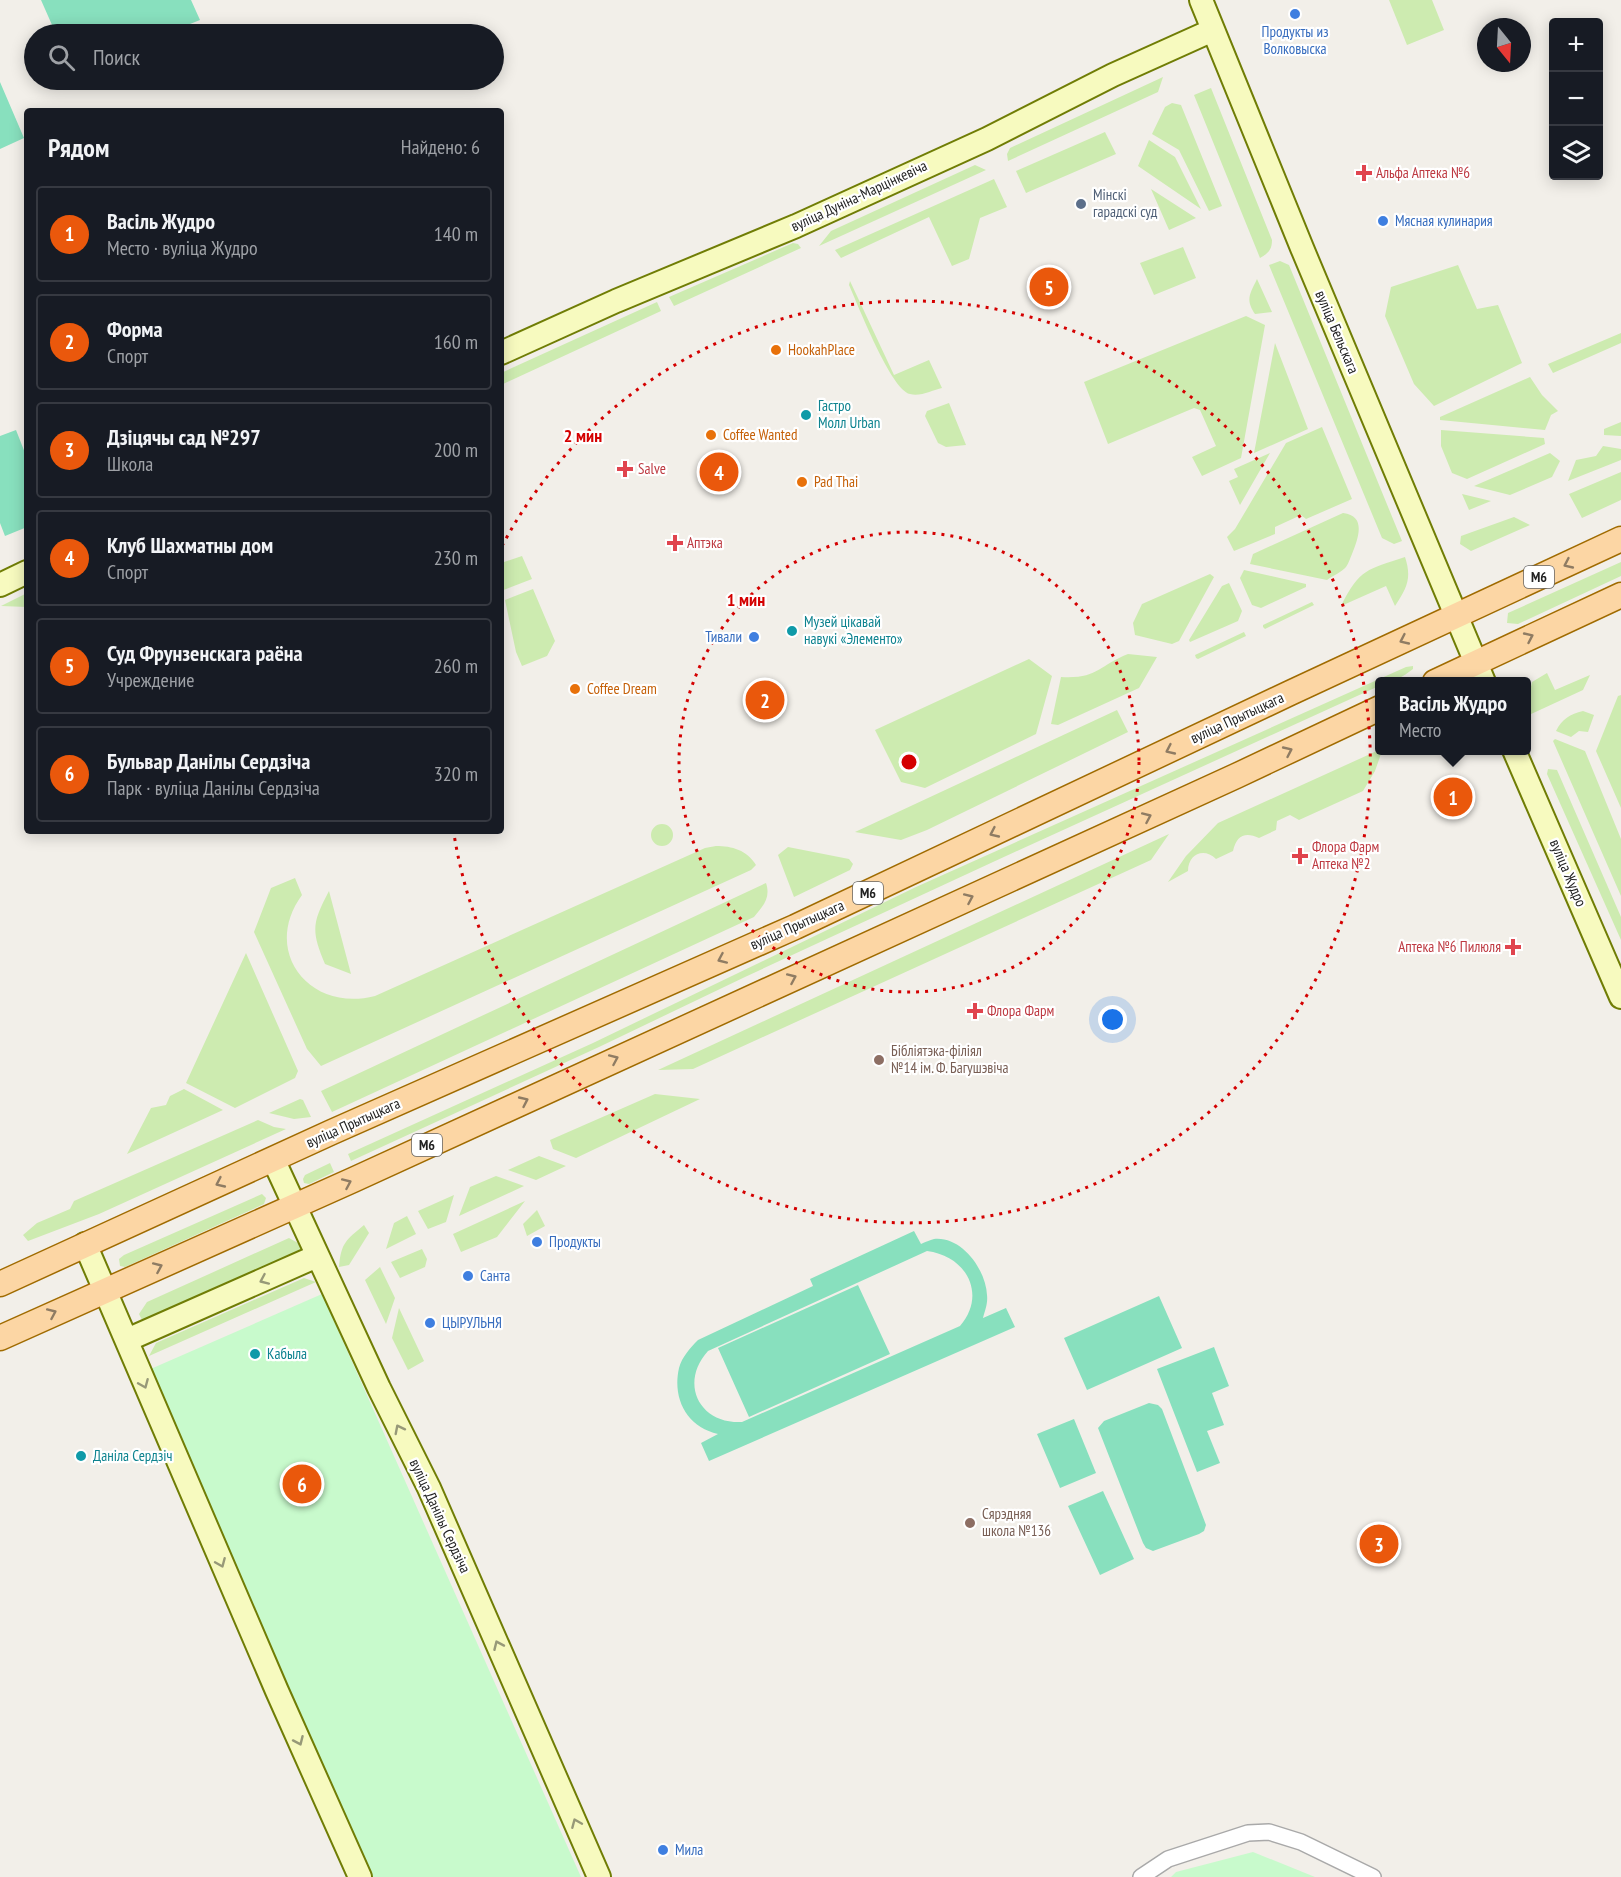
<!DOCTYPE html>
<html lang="ru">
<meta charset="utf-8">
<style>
:root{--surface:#171b24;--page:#20242c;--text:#f1f3f6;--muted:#9ea1a6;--line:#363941;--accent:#ea580c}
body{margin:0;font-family:"PT Sans Narrow",sans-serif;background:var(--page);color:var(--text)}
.controls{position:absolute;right:18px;top:18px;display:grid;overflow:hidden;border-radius:6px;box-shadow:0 3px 15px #0003}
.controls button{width:54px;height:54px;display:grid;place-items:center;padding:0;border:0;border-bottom:2px solid var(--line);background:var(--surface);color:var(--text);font:30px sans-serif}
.compass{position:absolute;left:1477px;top:18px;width:54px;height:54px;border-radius:50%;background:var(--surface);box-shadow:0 3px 15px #0003;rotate:162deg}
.you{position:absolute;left:1113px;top:1020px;width:21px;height:21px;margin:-15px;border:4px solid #fff;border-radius:50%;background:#1a73e8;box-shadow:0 0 0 9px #1a73e833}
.badge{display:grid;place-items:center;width:39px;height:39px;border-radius:50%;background:var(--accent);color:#fff;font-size:20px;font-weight:700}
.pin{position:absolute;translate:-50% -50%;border:3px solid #fff;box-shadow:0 2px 6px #0006}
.popup{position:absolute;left:1375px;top:677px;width:156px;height:78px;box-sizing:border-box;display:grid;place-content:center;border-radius:6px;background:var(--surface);filter:drop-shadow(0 2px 4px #0005);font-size:20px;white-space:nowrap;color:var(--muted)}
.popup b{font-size:22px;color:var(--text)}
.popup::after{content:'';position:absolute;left:50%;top:100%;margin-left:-12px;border:12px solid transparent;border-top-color:var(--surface)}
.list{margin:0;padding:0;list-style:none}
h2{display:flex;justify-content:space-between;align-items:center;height:78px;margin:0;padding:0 24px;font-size:26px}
h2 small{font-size:20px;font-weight:400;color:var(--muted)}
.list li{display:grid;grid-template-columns:39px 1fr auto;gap:18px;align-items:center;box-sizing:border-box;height:96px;margin:0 12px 12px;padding:0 12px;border:2px solid var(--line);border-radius:6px}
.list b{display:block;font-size:22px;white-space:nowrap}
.list p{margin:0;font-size:20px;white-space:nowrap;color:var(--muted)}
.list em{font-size:20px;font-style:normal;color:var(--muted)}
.icon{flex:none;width:33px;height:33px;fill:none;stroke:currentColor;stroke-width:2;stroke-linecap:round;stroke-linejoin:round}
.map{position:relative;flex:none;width:1621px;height:1877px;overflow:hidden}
.search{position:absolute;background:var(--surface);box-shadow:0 3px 15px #0003;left:24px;top:24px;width:480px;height:66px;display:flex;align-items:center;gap:15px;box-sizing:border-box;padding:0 21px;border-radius:33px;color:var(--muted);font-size:22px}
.panel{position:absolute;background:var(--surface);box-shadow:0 3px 15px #0003;left:24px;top:108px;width:480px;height:726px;border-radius:6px}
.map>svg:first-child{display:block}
.grass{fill:#cdebb0}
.park{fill:#c8facc}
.pitch{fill:#88e0be;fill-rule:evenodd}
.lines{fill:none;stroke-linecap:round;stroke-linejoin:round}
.street-casing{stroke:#a9a9a9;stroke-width:18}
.secondary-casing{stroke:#707d05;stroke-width:26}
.primary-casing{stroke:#a06b00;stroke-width:27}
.street{stroke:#fff;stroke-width:15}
.secondary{stroke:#f7fabf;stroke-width:22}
.primary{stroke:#fcd6a4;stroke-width:24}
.oneway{stroke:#8f7c63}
.oneway2{stroke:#979978}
.ring{fill:none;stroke:#d40000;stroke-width:3;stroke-dasharray:3 6}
.shop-dot{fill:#3f7fe0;stroke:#fff;stroke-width:2}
.health-dot{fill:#e0444e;stroke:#fff;stroke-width:2}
.service-dot{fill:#5c6f8a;stroke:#fff;stroke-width:2}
.food-dot{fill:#e8710a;stroke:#fff;stroke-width:2}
.culture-dot{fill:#0f9aa8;stroke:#fff;stroke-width:2}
.education-dot{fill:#8d6e63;stroke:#fff;stroke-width:2}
.labels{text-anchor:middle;stroke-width:4.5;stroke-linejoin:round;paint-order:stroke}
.shield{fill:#fff;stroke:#646464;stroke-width:1.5}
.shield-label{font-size:14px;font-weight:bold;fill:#222}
.shop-label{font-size:15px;fill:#366cbe;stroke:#fff;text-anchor:start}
.health-label{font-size:15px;fill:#be3a42;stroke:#fff;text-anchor:start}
.service-label{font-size:15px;fill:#4e5e75;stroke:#fff;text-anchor:start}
.street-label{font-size:15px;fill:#222;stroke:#fff}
.food-label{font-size:15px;fill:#c56008;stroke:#fff;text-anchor:start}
.culture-label{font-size:15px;fill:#0d838f;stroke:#fff;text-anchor:start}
.education-label{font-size:15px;fill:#785e54;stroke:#fff;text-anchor:start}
.centre{fill:#d40000;stroke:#fff;stroke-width:3}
.ring-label{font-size:18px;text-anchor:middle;font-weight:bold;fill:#d40000;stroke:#fff;stroke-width:4.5;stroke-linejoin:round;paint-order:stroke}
</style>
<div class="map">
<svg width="1621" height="1877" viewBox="0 0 1621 1877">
<rect width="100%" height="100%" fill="#f2efe9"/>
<path class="grass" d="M 1389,0 L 1432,0 L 1444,30 L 1407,45 Z
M 1163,77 L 1158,92 L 1008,161 L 1007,154 L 1010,148 Z
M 1211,88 L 1272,240 C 1272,249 1269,253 1260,258 L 1194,95 Z
M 1172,103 L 1181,105 L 1222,206 L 1209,211 L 1179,150 L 1152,134 L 1165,107 Z
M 1105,132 L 1116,154 L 1026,193 L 1016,171 Z
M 1149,140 L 1175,157 L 1201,209 L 1138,166 Z
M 975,165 L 986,170 L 819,246 L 831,231 Z
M 994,179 L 1007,207 L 980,218 L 969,259 L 952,266 L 929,217 L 841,258 L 835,250 Z
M 1151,189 L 1196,218 L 1169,230 Z
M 793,243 L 798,244 L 801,248 L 674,306 L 669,297 Z
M 1183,247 L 1196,278 L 1154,295 L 1140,263 Z
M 1280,261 L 1289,265 L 1402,541 L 1394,544 L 1382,538 L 1269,265 Z
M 1458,265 L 1477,309 L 1498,305 L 1522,363 L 1434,406 L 1414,384 L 1385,316 L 1391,287 Z
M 1257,279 L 1272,312 L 1255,314 C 1245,299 1250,294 1257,279 Z
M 850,281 L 894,375 L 929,360 L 942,388 C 933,390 920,397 910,394 C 891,390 858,305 849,285 Z
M 657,302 L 661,311 L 501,385 L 501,373 Z
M 1246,316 L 1265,325 L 1241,458 L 1202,476 L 1192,457 L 1216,446 L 1200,410 L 1194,408 L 1108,444 L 1084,382 Z
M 1621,333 L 1621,343 L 1553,373 L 1548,364 Z
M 1275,343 L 1308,429 L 1254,453 Z
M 1530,377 L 1542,395 L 1558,411 L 1551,415 L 1545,430 L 1440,420 L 1440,417 Z
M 949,403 L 966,445 L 946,447 L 938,443 L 925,416 L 927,411 Z
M 1621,422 L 1621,436 L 1604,435 L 1604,429 Z
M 1322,427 L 1352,499 L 1306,519 L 1301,515 L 1275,527 L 1275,534 L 1234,551 L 1227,537 L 1235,529 L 1286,443 Z
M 1441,430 L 1544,438 L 1545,444 L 1467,479 L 1452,473 L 1441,446 Z
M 1603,446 L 1621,449 L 1621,460 L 1568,481 L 1576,460 L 1596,456 Z
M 1270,453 L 1240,505 L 1229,481 L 1238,477 L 1234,469 Z
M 1550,453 L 1560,461 L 1552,477 L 1510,495 L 1474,486 Z
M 1621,472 L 1621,500 L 1582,518 L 1569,494 Z
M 1462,494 L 1491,501 L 1469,510 Z
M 1343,513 C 1367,516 1358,538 1352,554 C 1350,558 1349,563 1346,567 C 1342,572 1332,576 1327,580 L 1250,564 L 1253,554 Z
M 1514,517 L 1530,525 L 1471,551 L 1460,544 L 1461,536 Z
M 522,556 L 532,579 L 501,591 L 501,563 Z
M 1405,557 C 1412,578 1407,588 1395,606 L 1386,586 L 1341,606 C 1360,568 1367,570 1405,557 Z
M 1621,562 L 1621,576 L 1518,624 L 1507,623 L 1508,613 Z
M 1244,570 L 1306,584 L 1306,587 L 1261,608 L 1252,605 L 1240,578 Z
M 1210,574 L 1214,577 L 1179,641 L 1172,644 L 1135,635 L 1133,623 L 1142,604 Z
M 1229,583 L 1242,611 L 1238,621 L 1190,642 L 1189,640 L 1222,586 Z
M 533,589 L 555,641 L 547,656 L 522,666 L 516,652 L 505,600 Z
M 27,593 L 27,607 L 1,606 Z
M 1312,602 L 1314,605 L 1265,629 L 1263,627 L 1263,625 Z
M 1244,632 L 1246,636 L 1198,659 L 1196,658 L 1195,655 Z
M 1128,654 L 1157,657 L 1139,688 L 1058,725 L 1051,724 L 1061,677 C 1098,679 1098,666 1128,654 Z
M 1029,659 L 1052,676 L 1036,734 L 925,788 L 901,782 L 875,730 Z
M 1413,666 L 1413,669 C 1403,677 1393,682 1380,682 L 1379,686 L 993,862 L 745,977 L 599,1047 L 351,1161 L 348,1154 L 593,1043 L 916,887 L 1406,667 Z
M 1547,673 L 1555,690 L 1590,675 L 1583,690 L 1529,715 L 1527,704 L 1532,682 Z
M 1621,695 L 1621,808 L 1596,751 L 1618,696 Z
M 1117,710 L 1128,732 L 927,830 L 901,840 L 855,832 Z
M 1583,711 L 1594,715 L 1588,732 L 1579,731 L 1571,737 L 1556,731 C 1562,719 1570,714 1583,711 Z
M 1555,739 L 1585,751 L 1621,839 L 1621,896 L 1553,741 Z
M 1379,750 L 1382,751 L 1375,771 L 1363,791 L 1299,820 L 1290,815 L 1277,821 L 1276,830 L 1259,838 C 1245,831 1236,836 1233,851 L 1216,859 C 1204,847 1188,854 1188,871 L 1168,882 L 1186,856 L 1218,823 Z
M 1548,769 L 1557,770 L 1621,917 L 1621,940 L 1547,774 Z
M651 835a11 11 0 1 1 22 0a11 11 0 1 1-22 0Z
M 1169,834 L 1151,860 L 693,1069 L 658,1070 Z
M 716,846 C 732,846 747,850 756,865 L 751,870 L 321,1066 L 307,1049 L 254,932 L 271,888 L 295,878 L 302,895 C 261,951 309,1013 375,996 L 705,848 Z
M 788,847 L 849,859 L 853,864 L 850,870 L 794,897 L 778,855 Z
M 766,883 C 771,898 763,906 754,917 L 332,1112 L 321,1091 Z
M 329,891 L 351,974 L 325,964 C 311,931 312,923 329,891 Z
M 246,953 L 298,1071 L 295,1078 L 235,1108 L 186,1083 Z
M 184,1089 L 223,1110 L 127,1154 L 151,1108 L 166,1105 L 170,1096 Z
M 655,1094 L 700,1099 L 576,1158 L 553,1149 L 550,1140 Z
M 300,1099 L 303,1100 L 311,1117 L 294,1119 L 269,1113 Z
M 258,1120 L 274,1127 L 286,1129 L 99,1214 L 28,1241 L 23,1235 L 37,1223 L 70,1209 L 74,1201 Z
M 539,1156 L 566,1166 L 536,1180 L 508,1170 Z
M 330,1163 L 334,1172 L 309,1184 L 304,1183 L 303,1179 L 305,1175 Z
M 496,1176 L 524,1186 L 459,1216 L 470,1187 Z
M 262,1194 L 266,1198 L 264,1204 L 125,1267 L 120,1266 L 119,1259 L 124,1255 Z
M 454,1195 L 446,1222 L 428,1229 L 418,1211 Z
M 525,1201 L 497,1237 L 461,1252 L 453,1234 Z
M 537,1210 L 545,1226 L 527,1236 L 523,1224 Z
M 407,1216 L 416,1234 L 386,1249 L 394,1223 Z
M 364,1225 L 369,1233 L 349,1265 L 339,1267 C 341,1243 346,1240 364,1225 Z
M 289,1238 L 298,1243 L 303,1252 L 143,1322 L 139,1314 L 147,1302 Z
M 422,1249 L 427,1259 L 425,1267 L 400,1278 L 391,1262 Z
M 380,1267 L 395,1298 L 386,1324 L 365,1280 Z
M 304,1278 L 316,1282 L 149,1356 L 156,1343 Z
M 399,1308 L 424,1361 L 408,1370 L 392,1338 Z"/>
<path class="park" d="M 322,1294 L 581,1877 L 372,1877 L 146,1371 Z
M 1253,1852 L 1315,1877 L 1171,1877 L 1176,1872 Z"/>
<path class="pitch" d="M 41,0 L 191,0 L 200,20 L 165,34 L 56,34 Z
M 0,82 L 24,138 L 0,149 Z
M 16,430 L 27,458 L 27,527 L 5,536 L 0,523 L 0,436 Z
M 914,1231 L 921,1244 C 925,1242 930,1240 934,1239 C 962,1236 986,1270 987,1295 C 988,1304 985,1310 983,1318 L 1006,1308 L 1015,1327 L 709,1461 L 701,1443 L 718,1434 C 687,1427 672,1399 679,1368 C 682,1357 690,1348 698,1340 L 813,1286 L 810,1279 ZM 927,1251 C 967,1256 987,1295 960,1326 L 742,1422 C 699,1424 679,1383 708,1351 Z
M 858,1285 L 890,1354 L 749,1417 L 718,1348 Z
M 1159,1296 L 1182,1348 L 1087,1390 L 1064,1338 Z
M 1214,1347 L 1229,1386 L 1212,1393 L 1224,1425 L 1207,1431 L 1220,1463 L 1197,1472 L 1157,1369 Z
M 1149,1403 L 1158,1405 L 1162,1409 L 1206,1525 L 1204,1531 L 1199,1534 L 1153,1551 L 1146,1548 L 1143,1543 L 1098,1428 L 1104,1421 Z
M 1074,1419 L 1096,1473 L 1060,1488 L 1037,1434 Z
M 1103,1491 L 1134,1559 L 1100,1575 L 1068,1506 Z"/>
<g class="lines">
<defs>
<path id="street" d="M 1141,1877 L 1168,1859 L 1248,1833 L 1269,1832 L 1301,1842 L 1373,1877"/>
<path id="secondary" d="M 1201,0 L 1302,248 L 1484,682
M 501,353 L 616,301 L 796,226 L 987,139 L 1113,75 L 1213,30
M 0,585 L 27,572
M 1514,750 L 1621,997
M 273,1159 L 379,1388 L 429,1488 L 599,1877
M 85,1244 L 277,1691 L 360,1877
M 127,1340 L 317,1256"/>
<path id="primary" d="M 1435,682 L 1621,595
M 0,1284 L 332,1132 L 795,927 L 1290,693 L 1621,539
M 0,1338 L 353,1180 L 1236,776 L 1380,708"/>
</defs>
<use href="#street" class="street-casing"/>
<use href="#secondary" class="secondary-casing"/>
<use href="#primary" class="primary-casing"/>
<use href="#street" class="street"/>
<use href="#secondary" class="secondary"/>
<use href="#primary" class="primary"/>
</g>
<defs><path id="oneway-chevron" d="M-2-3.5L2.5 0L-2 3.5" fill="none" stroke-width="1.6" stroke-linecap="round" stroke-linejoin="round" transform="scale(1.5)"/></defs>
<g class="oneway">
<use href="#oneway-chevron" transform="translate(1568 564) rotate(155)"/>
<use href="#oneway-chevron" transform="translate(1529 637) rotate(-25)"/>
<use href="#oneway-chevron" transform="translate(1404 640) rotate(155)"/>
<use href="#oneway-chevron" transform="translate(1170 750) rotate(155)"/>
<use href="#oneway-chevron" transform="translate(1288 751) rotate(-25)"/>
<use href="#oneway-chevron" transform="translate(1147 817) rotate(-24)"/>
<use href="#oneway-chevron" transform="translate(994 833) rotate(155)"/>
<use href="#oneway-chevron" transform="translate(969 898) rotate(-24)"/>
<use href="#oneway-chevron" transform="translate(722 959) rotate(156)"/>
<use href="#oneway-chevron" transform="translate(792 978) rotate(-24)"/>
<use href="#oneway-chevron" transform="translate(614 1059) rotate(-24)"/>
<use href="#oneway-chevron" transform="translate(524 1101) rotate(-25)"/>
<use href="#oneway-chevron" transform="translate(220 1183) rotate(155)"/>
<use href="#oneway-chevron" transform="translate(347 1183) rotate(-24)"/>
<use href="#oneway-chevron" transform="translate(158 1267) rotate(-24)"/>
<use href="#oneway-chevron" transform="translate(52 1313) rotate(-24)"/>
</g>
<g class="oneway2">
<use href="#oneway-chevron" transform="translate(264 1280) rotate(156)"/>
<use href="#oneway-chevron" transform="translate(144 1384) rotate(67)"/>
<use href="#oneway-chevron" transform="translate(399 1429) rotate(-117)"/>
<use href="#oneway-chevron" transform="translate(221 1563) rotate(67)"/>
<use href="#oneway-chevron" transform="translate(498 1645) rotate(-114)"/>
<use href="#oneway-chevron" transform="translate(299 1741) rotate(66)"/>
<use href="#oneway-chevron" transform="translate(576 1823) rotate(-113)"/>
</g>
<g class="ring">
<circle cx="909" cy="762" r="230"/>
<path d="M502 546A461 461 0 1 1 454 834"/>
</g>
<g class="shop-dot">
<circle cx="1295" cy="14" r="6"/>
<circle cx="1383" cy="221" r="6"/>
<circle cx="754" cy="637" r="6"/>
<circle cx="537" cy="1242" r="6"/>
<circle cx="468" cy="1276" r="6"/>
<circle cx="430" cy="1323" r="6"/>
<circle cx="663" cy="1850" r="6"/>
</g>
<g class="health-dot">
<path d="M1361 164h6v6h6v6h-6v6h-6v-6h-6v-6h6z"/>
<path d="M622 460h6v6h6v6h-6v6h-6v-6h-6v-6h6z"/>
<path d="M672 534h6v6h6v6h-6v6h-6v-6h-6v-6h6z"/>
<path d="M1297 847h6v6h6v6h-6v6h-6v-6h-6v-6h6z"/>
<path d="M1510 938h6v6h6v6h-6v6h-6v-6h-6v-6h6z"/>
<path d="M972 1002h6v6h6v6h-6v6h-6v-6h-6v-6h6z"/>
</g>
<circle class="service-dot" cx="1081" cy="204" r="6"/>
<g class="food-dot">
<circle cx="776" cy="350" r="6"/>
<circle cx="711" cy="435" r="6"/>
<circle cx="802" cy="482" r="6"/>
<circle cx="575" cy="689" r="6"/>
</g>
<g class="culture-dot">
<circle cx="806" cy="415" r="6"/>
<circle cx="792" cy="631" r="6"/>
<circle cx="255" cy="1354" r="6"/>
<circle cx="81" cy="1456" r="6"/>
</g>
<g class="education-dot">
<circle cx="879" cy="1060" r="6"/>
<circle cx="970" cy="1523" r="6"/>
</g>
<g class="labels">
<g class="shield">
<rect x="1524" y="566" width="30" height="22" rx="4.5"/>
<rect x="853" y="882" width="30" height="22" rx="4.5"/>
<rect x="412" y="1134" width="30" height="22" rx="4.5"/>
</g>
<g class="shield-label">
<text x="1539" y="582">М6</text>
<text x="868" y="898">М6</text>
<text x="427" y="1150">М6</text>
</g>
<g class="shop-label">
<text x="1295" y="37" text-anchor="middle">Продукты из<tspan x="1295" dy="17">Волковыска</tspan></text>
<text x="1395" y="226">Мясная кулинария</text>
<text x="742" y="642" text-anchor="end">Тивали</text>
<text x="549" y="1247">Продукты</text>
<text x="480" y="1281">Санта</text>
<text x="442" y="1328">ЦЫРУЛЬНЯ</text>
<text x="675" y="1855">Мила</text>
</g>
<g class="health-label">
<text x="1376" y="178">Альфа Аптека №6</text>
<text x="638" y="474">Salve</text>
<text x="687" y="548">Аптэка</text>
<text x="1312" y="852">Флора Фарм<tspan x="1312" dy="17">Аптека №2</tspan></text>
<text x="1501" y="952" text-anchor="end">Аптека №6 Пилюля</text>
<text x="987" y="1016">Флора Фарм</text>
</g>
<g class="service-label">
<text x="1093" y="200">Мінскі<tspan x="1093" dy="17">гарадскі суд</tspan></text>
</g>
<g class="street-label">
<text transform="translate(859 196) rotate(-25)" y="5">вуліца Дуніна-Марцінкевіча</text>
<text transform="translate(1337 332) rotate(67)" y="5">вуліца Бельскага</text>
<text transform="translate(1237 718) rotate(-25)" y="5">вуліца Прытыцкага</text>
<text transform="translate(1568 873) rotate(67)" y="5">вуліца Жудро</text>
<text transform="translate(797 925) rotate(-24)" y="5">вуліца Прытыцкага</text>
<text transform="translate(353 1123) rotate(-24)" y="5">вуліца Прытыцкага</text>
<text transform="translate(440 1516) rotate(65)" y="5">вуліца Данілы Сердзіча</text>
</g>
<g class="food-label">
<text x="788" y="355">HookahPlace</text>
<text x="723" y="440">Coffee Wanted</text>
<text x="814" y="487">Pad Thai</text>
<text x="587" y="694">Coffee Dream</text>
</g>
<g class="culture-label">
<text x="818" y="411">Гастро<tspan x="818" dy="17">Молл Urban</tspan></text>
<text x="804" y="627">Музей цікавай<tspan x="804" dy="17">навукі «Элементо»</tspan></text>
<text x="267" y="1359">Кабыла</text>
<text x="93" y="1461">Даніла Сердзіч</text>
</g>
<g class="education-label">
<text x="891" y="1056">Бібліятэка-філіял<tspan x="891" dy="17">№14 ім. Ф. Багушэвіча</tspan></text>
<text x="982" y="1519">Сярэдняя<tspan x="982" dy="17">школа №136</tspan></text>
</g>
</g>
<circle cx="909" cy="762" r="9" class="centre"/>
<g class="ring-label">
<text x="583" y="442">2 мин</text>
<text x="746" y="606">1 мин</text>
</g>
</svg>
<div class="controls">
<button>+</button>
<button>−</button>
<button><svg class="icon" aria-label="layers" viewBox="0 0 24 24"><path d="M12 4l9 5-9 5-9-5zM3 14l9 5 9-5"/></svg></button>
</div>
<svg class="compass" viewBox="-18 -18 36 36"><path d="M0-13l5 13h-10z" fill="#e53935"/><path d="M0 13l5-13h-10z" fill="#9ea1a6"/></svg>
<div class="you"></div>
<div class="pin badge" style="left:1453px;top:797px">1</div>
<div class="popup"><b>Васіль Жудро</b>Место</div>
<div class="pin badge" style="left:765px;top:700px">2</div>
<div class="pin badge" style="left:1379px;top:1544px">3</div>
<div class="pin badge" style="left:719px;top:472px">4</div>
<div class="pin badge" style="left:1049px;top:287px">5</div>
<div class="pin badge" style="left:302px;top:1484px">6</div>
<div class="search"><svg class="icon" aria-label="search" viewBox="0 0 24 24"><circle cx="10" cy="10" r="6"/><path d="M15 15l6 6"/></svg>Поиск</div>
<section class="panel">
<h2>Рядом<small>Найдено: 6</small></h2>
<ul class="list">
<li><span class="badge">1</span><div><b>Васіль Жудро</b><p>Место · вуліца Жудро</p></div><em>140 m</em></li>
<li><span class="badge">2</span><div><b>Форма</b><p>Спорт</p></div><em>160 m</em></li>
<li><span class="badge">3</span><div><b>Дзіцячы сад №297</b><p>Школа</p></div><em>200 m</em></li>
<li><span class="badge">4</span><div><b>Клуб Шахматны дом</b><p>Спорт</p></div><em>230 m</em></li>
<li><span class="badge">5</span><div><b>Суд Фрунзенскага раёна</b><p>Учреждение</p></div><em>260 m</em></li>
<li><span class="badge">6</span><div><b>Бульвар Данілы Сердзіча</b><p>Парк · вуліца Данілы Сердзіча</p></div><em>320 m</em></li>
</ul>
</section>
</div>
